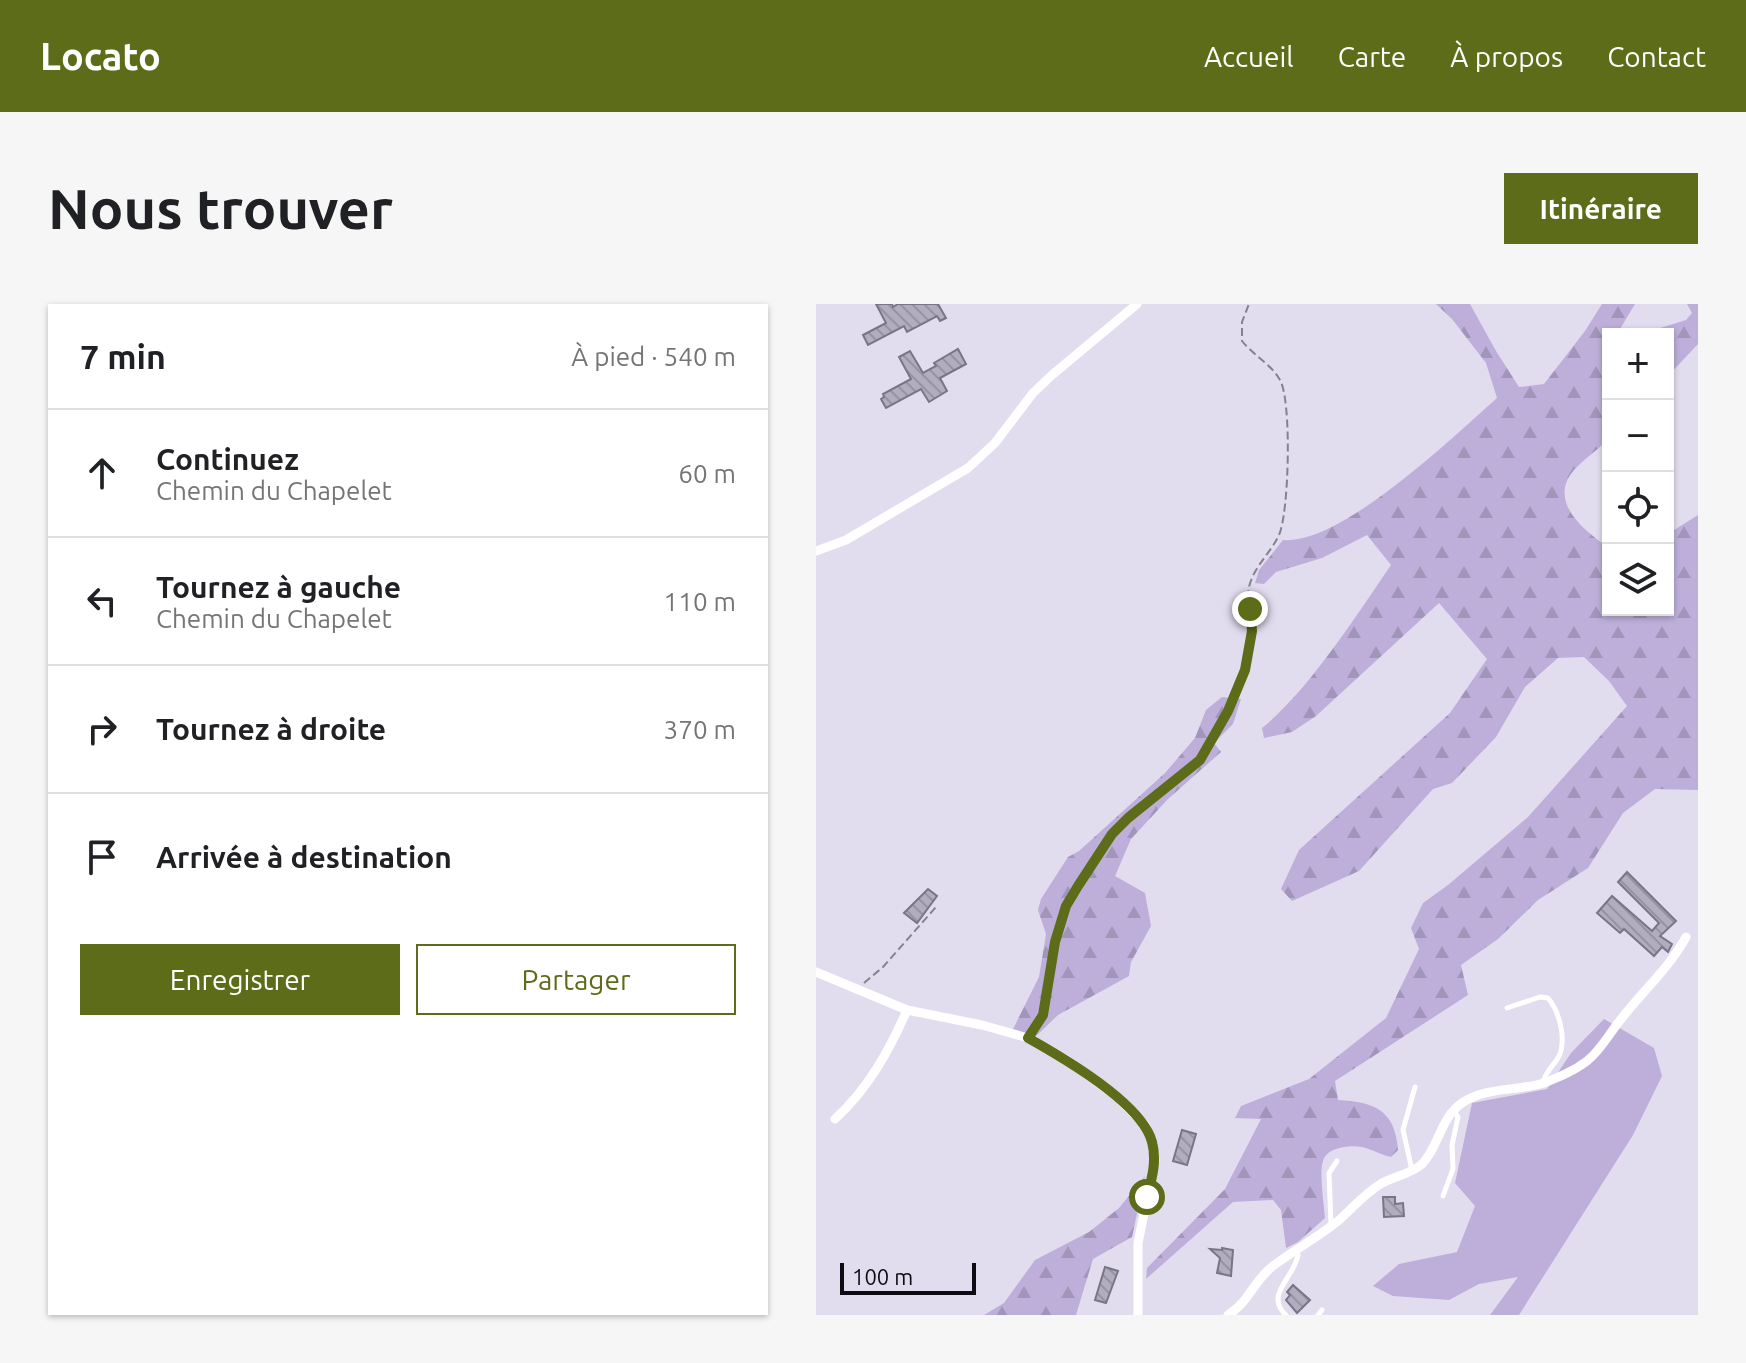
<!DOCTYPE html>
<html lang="fr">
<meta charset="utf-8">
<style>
:root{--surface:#fff;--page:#f6f6f6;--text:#202124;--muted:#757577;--line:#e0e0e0;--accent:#5c6c18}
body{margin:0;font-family:Ubuntu,sans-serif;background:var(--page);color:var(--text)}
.controls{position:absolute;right:24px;top:24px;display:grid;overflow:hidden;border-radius:0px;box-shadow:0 2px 6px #0004}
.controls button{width:72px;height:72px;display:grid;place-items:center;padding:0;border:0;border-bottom:2px solid var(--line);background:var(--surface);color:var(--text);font:40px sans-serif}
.scale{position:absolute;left:24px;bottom:20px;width:136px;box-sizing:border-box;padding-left:8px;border:4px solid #0e0c12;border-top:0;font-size:22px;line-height:28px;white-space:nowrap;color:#0e0c12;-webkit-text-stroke:6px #e2dcef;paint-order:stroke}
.stop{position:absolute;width:24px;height:24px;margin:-18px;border:6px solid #5c6c18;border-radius:50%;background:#fff}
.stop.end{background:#5c6c18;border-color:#fff;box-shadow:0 2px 8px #0008}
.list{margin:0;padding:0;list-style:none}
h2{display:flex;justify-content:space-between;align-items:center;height:104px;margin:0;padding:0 32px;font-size:34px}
h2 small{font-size:26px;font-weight:400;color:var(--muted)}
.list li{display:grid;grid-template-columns:52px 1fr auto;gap:24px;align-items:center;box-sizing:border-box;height:128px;padding:0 32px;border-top:2px solid var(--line)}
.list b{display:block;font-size:30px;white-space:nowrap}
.list p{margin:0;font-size:26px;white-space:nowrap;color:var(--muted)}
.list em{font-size:26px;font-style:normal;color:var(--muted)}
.actions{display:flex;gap:16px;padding:24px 32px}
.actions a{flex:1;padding:18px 0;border:2px solid var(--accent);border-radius:0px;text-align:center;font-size:28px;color:var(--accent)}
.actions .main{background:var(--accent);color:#fff}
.icon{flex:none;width:44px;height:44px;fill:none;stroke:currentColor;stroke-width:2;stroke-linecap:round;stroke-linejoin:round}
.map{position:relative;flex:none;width:882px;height:1011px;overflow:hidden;border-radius:0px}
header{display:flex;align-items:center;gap:48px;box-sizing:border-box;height:112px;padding:0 40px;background:var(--accent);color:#fff}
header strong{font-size:38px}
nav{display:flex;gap:44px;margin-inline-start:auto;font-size:28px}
.intro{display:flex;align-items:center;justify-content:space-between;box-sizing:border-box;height:192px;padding:0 48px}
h1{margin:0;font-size:56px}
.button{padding:20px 36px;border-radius:0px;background:var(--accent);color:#fff;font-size:28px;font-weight:700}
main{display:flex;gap:48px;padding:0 48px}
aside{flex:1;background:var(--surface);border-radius:0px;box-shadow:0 2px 6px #0004}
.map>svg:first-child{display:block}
.green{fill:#bdafda}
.forest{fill:url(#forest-firs)}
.building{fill:url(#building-back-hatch);stroke:#7a7586;stroke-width:2}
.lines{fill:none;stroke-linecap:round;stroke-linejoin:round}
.path{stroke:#86818f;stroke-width:2;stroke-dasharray:8 4;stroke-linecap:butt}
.service{stroke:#fff;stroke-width:5}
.minor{stroke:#fff;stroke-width:9}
.route{stroke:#5c6c18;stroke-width:10}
</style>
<header>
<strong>Locato</strong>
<nav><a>Accueil</a><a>Carte</a><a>À propos</a><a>Contact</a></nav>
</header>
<div class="intro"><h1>Nous trouver</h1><a class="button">Itinéraire</a></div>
<main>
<aside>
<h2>7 min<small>À pied · 540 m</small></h2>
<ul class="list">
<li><svg class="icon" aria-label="ahead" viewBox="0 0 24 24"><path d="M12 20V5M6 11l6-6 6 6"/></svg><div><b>Continuez</b><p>Chemin du Chapelet</p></div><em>60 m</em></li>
<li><svg class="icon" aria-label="left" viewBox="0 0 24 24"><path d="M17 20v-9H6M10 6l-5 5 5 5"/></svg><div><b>Tournez à gauche</b><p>Chemin du Chapelet</p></div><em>110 m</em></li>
<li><svg class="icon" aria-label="right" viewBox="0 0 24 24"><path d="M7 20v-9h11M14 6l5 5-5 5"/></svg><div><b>Tournez à droite</b></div><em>370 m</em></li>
<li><svg class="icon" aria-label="arrive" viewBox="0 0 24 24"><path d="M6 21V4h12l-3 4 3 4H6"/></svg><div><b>Arrivée à destination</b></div></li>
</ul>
<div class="actions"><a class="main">Enregistrer</a><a>Partager</a></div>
</aside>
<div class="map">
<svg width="882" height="1011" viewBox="0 0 882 1011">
<defs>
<pattern id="forest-firs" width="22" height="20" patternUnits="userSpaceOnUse" patternTransform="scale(2)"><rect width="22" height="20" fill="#bdafda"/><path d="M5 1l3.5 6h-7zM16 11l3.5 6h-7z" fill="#a195ba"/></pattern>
<pattern id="building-back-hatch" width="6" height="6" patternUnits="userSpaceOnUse" patternTransform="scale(2)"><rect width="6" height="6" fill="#b1acbe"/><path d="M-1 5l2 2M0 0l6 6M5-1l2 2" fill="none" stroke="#9793a2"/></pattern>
</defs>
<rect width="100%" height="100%" fill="#e2dcef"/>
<path class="green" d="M 788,715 L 838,744 L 846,772 L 817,831 L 703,1011 L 674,1011 L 702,973 L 663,980 L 633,996 L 577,992 L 557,982 L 583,960 L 641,948 L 659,902 L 639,879 L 656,799 L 731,785 L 755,749 Z"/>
<path class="forest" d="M 620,0 L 654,0 L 680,47 L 703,83 L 728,80 L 769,27 L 786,0 L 819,0 L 801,30 L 792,30 L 792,43 L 786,52 L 792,59 L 792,135 C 782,146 768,155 758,166 C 731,197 768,227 792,243 L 792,306 L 852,306 L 852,230 L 882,211 L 882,486 L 839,485 L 807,509 L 772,564 L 722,596 L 682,635 L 645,661 L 652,691 L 519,777 L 522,796 C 559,798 579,806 582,846 L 575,853 C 565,851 556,845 546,843 C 534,841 511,843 507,857 C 503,868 508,901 509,914 L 482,938 L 470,944 L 465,906 L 457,896 L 417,898 L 330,975 L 331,964 L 409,885 L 445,815 L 419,814 L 425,802 L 493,775 L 570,714 L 603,645 L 595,624 L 607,599 L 632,581 L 712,513 L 811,402 L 793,377 L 768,353 L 742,354 L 709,383 L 680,433 L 636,479 L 617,485 L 543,567 L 476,597 L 465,585 L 483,546 L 634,409 L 671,355 L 623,299 L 500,412 L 476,428 L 448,434 L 446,424 C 493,386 540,312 575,261 L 551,231 L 506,254 L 460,268 L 448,280 L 439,279 L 443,266 L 467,236 C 525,241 637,133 681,94 L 670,59 L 636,15 Z
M 871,0 L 882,0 L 882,40 L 852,72 L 852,30 L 825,30 L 870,16 L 876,9 Z
M 406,393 L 425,395 L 417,420 L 398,439 L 405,448 L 352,495 L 315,535 L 299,572 L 329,589 L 335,622 L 315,658 L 313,672 L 242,711 L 218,734 L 197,725 L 223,673 L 230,630 L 222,606 L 225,595 L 252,553 L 263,547 L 349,469 L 379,434 L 390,406 Z
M 329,872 L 316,933 L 277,955 L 260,1011 L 168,1011 L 188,999 L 219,956 L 273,928 L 303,904 Z"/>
<path class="building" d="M 60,0 L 76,0 L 77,3 L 82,0 L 122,0 L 130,14 L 124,17 L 121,12 L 91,28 L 88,22 L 52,41 L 47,31 L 70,19 Z
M 142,45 L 150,60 L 124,74 L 131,87 L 113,98 L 105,85 L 70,104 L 65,95 L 68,93 L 67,90 L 95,75 L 83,53 L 94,47 L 107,69 L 120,62 L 118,59 Z
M 811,568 L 860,617 L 844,632 L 856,640 L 852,648 L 846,643 L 838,652 L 808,625 L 804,629 L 781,609 L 796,592 L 836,627 L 843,619 L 802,578 Z
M 112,585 L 121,592 L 101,619 L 88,609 Z
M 366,826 L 380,830 L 371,861 L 357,857 Z
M 567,893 L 579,893 L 579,900 L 587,899 L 588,912 L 568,913 Z
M 406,944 L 417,946 L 415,972 L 401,969 L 404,954 L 394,945 L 406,946 Z
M 289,963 L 302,967 L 290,999 L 279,996 Z
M 477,981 L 494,996 L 481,1009 L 470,996 L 474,991 L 471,988 Z"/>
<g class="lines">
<path class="path" d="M 48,679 L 67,663 L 120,603
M 218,727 C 231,706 230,682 234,657 C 238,631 247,606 261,584 C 281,550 303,520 333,495 C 350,482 372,471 386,454 C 410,424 435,365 436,326 C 436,312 430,297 433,283 C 438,262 454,250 463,231 C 473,209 476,97 464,76 C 455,60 437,51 426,37 L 426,18 L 433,0"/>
<path class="service" d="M 691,704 L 724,693 L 732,694 C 743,707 750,733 744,750 C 740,760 730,766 727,778
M 596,866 L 587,826 L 599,783
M 627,892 L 637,865 L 636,841 L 642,813 L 638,807
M 515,921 L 513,869 L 521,857
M 470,1011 C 448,991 478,974 482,951 L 480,947
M 502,1011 L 506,1006"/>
<path class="minor" d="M 0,247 L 30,236 L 152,164 L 179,139 L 217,89 L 236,71 L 321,0
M 0,668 L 91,706 L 166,721 L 212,734 L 251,756 L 302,794 L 329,821 L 335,836 L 339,856 L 322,939 L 322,1011
M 19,815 C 52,785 73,747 91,706
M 412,1011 C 434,997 438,976 457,962 C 478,946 501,934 522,917 C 536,905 547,891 563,881 C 577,872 594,871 606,860 C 623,843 624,814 646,799 C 669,783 702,787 728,779 C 743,773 758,767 771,757 C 786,745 794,728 806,714 C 827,687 853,664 870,633"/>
</g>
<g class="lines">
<path class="route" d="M 331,893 C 336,874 341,857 336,838 C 326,799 246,753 212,734 L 227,711 L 239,638 L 250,602 L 262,582 L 296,530 L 312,514 L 384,456 L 412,407 L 429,366 L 436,327 L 434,305"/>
</g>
</svg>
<div class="controls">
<button>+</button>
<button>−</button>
<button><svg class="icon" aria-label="locate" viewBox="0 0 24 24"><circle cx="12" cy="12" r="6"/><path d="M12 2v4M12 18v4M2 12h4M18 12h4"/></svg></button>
<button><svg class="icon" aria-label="layers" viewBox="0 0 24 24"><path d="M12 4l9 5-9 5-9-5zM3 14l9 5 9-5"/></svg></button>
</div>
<div class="scale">100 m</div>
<div class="stop" style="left:331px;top:893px"></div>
<div class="stop end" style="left:434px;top:305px"></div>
</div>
</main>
